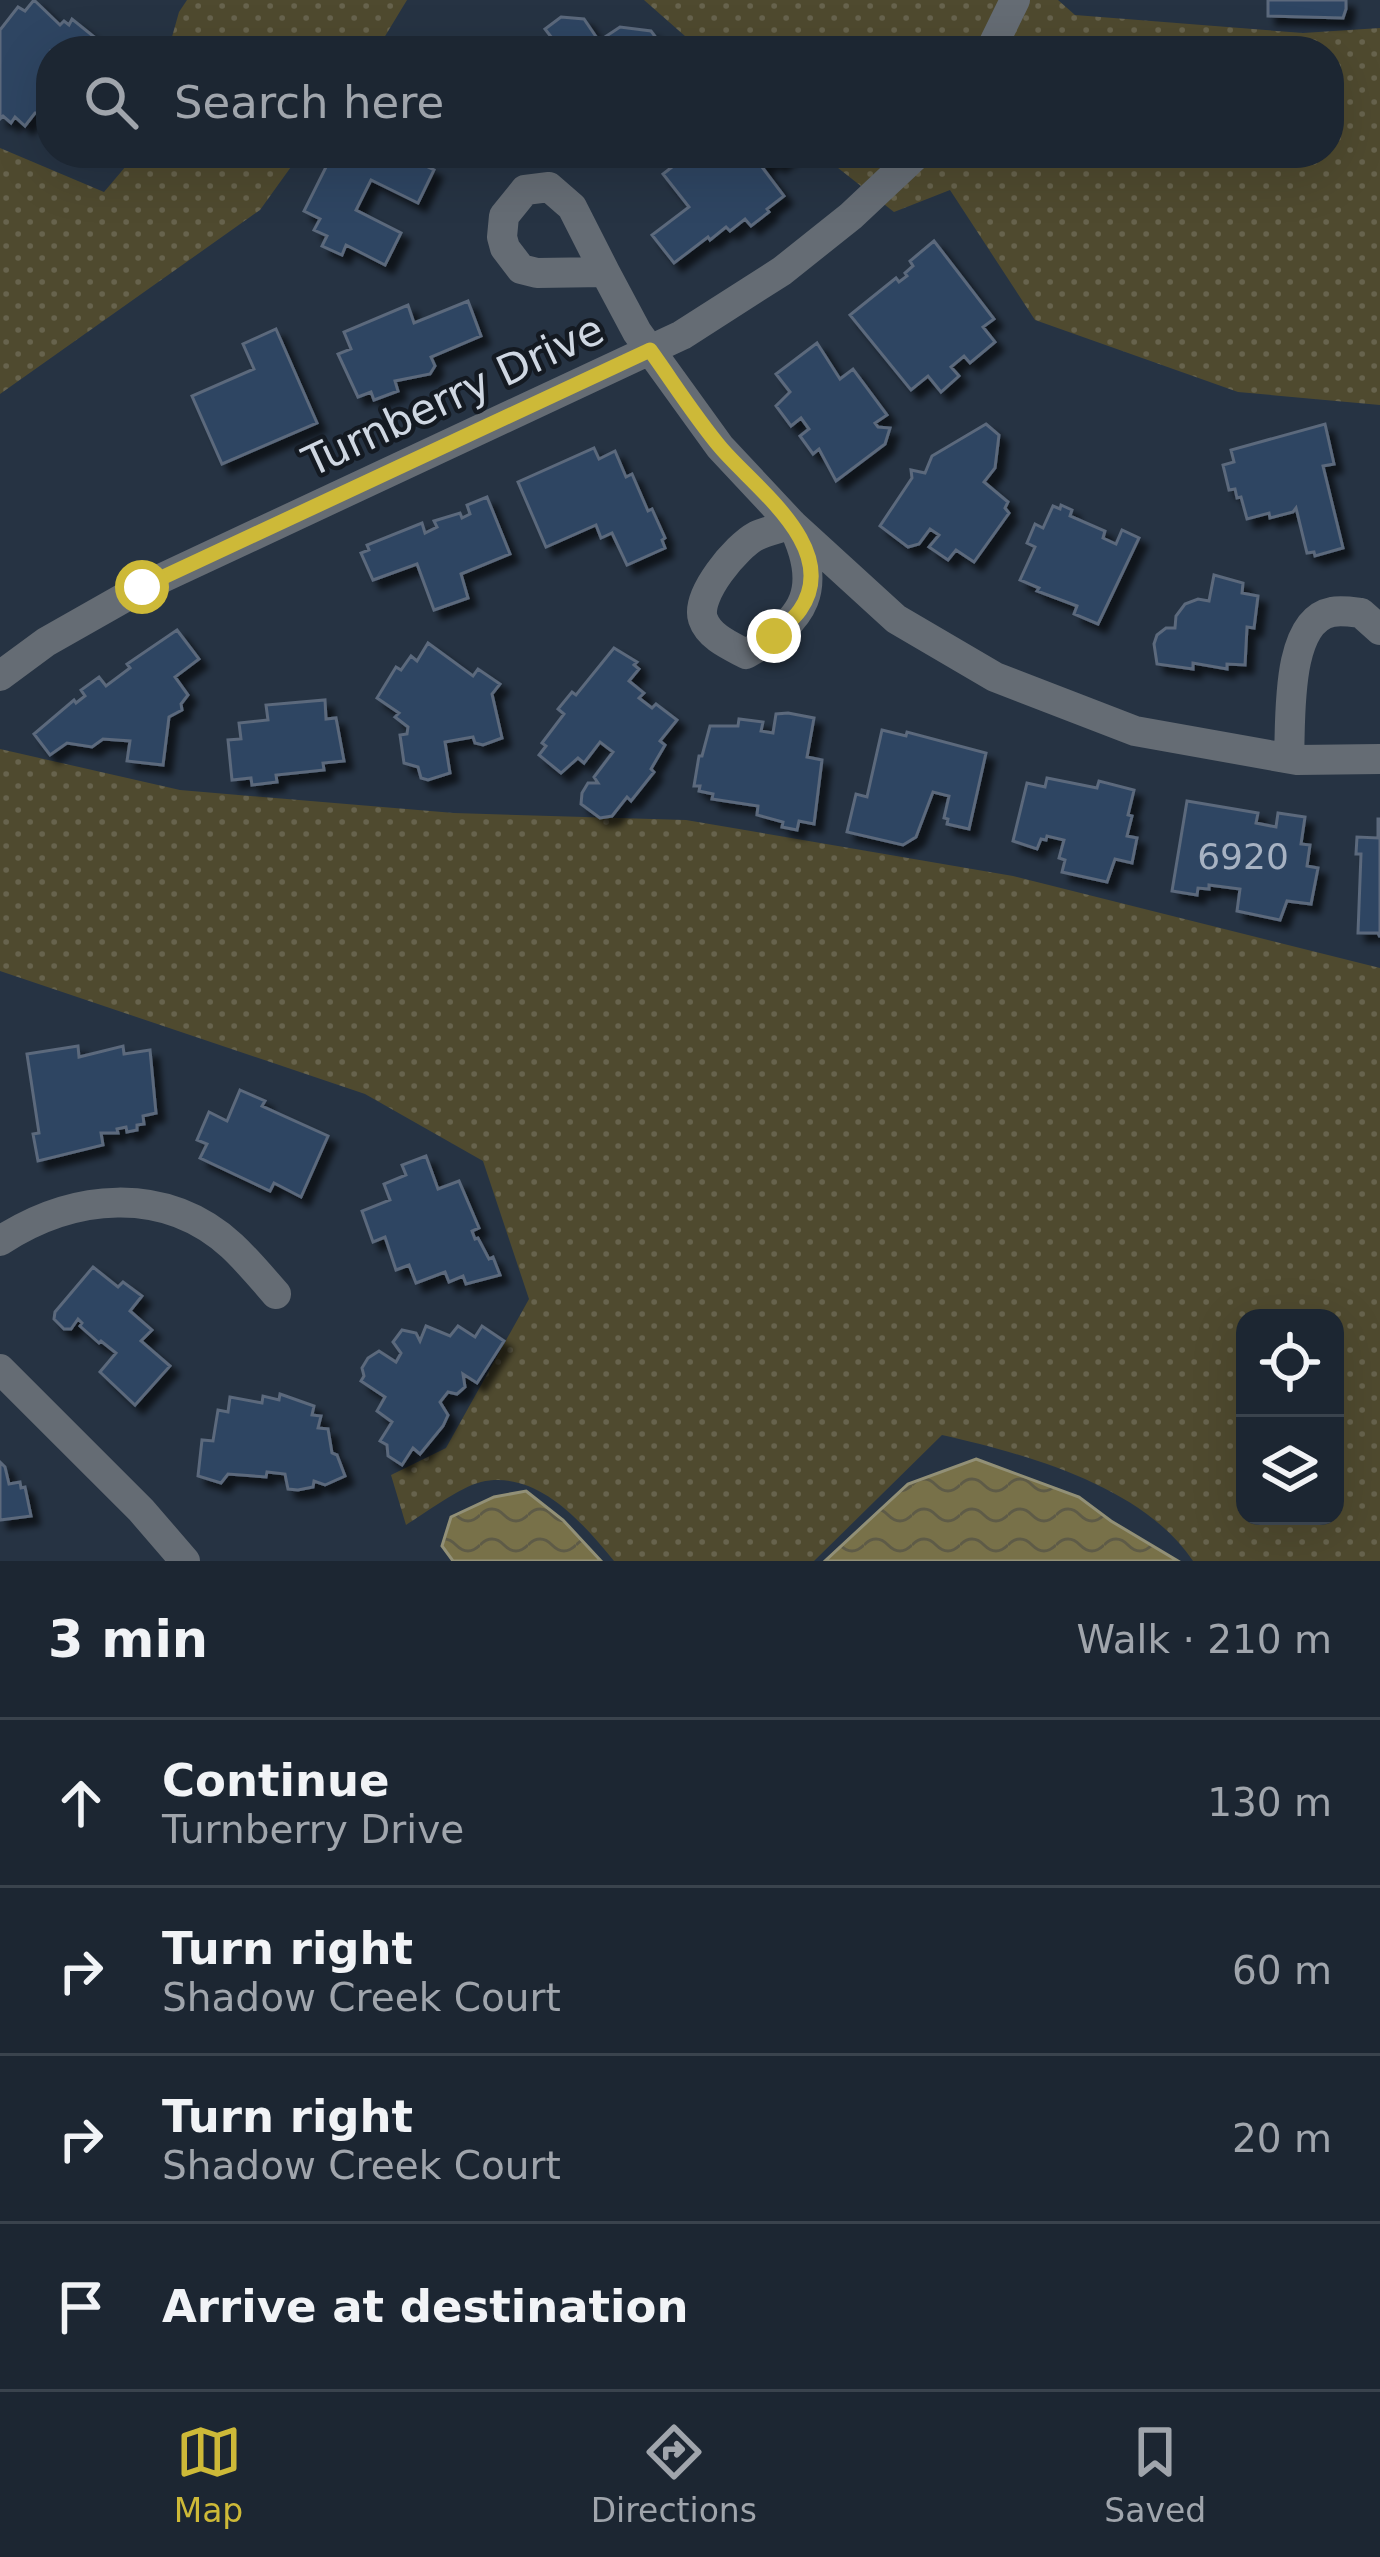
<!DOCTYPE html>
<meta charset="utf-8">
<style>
:root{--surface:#1c2632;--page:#252e3a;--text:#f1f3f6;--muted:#a0a5ac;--line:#3a434d;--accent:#cdb938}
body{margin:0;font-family:"DejaVu Sans",sans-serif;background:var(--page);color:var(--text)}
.controls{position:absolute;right:36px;bottom:36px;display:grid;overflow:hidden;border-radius:24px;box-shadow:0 12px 48px #0002}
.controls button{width:108px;height:108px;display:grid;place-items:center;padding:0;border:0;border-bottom:3px solid var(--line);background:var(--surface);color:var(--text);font:60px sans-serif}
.stop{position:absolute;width:36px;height:36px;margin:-27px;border:9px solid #cdb938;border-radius:50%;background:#fff}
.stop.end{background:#cdb938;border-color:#fff;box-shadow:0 3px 12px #0008}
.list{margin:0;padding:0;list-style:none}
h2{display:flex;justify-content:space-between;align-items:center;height:156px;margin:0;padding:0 48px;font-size:51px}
h2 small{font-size:39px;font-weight:400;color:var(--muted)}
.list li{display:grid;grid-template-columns:78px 1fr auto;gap:36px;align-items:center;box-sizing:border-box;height:168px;padding:0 48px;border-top:3px solid var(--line)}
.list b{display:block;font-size:45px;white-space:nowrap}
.list p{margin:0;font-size:39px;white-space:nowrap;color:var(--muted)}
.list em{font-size:39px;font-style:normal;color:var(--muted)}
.icon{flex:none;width:66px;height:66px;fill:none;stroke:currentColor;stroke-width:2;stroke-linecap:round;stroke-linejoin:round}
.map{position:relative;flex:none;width:1380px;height:1561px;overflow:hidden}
.search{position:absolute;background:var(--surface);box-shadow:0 12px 48px #0002;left:36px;right:36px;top:36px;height:132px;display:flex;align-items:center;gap:30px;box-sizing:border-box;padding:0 42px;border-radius:48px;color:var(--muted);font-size:45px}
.sheet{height:828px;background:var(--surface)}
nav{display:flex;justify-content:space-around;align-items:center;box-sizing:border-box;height:168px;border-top:3px solid var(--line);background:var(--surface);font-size:33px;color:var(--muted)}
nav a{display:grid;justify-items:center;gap:6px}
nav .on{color:var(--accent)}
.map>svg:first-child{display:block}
.grass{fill:url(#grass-dots);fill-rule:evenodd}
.water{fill:url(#water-waves);stroke:#929077;stroke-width:3}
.building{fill:#2e4562;stroke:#5b697c;stroke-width:3;filter:url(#shadow)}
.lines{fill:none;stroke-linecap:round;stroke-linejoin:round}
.minor{stroke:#656c74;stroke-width:30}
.route{stroke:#cdb938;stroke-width:15}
.labels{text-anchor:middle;stroke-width:9;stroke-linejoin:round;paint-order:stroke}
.number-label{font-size:36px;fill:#a7b2c2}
.street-label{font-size:42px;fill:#cfd7e2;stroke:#141a22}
</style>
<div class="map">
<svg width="1380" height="1561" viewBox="0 0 1380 1561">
<defs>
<pattern id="grass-dots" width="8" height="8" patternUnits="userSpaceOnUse" patternTransform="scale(3)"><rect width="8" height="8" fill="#4f4a2f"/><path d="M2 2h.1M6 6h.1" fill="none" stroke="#67634d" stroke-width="1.8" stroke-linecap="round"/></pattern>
<pattern id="water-waves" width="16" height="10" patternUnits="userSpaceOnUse" patternTransform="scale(3)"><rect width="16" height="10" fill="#787149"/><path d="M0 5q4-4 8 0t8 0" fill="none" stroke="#5e5b47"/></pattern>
<filter id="shadow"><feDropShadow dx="8" dy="8" stdDeviation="3" flood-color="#0009"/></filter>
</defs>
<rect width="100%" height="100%" fill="#263343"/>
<path class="grass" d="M 187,0 L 407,0 L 376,51 L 168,51 L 179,12 Z
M 644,0 L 1058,0 L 1075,15 L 1303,33 L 1380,28 L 1380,405 L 1238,392 L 1035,320 L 950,190 L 894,212 L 819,153 L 1329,153 L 1329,51 L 702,51 Z
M 0,148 L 104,192 L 137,153 L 301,153 L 260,210 L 0,394 Z
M 0,749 L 180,790 L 454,813 L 686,820 L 1013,876 L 1380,968 L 1380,1561 L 1193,1561 C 1143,1486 1026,1454 942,1435 L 814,1561 L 614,1561 C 583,1523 537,1469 481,1482 C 460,1487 425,1513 406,1525 L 391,1475 L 446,1448 L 529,1299 L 483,1161 L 365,1094 L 0,971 ZM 1245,1318 L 1335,1318 L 1335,1516 L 1245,1516 Z"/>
<path class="water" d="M 976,1459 L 1079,1497 L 1111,1521 L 1178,1561 L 825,1561 L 908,1484 Z
M 526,1491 L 563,1520 L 601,1561 L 453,1561 L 442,1546 L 451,1517 L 494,1497 Z"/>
<path class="building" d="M 34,0 L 60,25 L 64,21 L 69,25 L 72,19 L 98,40 L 89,51 L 51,51 L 49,108 L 44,113 L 35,113 L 25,126 L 15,117 L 11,123 L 3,116 L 0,119 L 0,30 L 18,7 L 25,11 Z
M 1268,0 L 1346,0 L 1346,9 L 1343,18 L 1268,16 Z
M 561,17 L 584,19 L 599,41 L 620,27 L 651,31 L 666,51 L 549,51 L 552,48 L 547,42 L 552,38 L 545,29 Z
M 343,153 L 400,153 L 434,170 L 418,203 L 371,180 L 356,210 L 401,233 L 385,265 L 346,245 L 342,255 L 322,246 L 327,236 L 314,230 L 320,219 L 304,211 L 330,159 L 338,163 Z
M 690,153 L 791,153 L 777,164 L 773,159 L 762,167 L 784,196 L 767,209 L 769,212 L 751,226 L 745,219 L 730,231 L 726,227 L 710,240 L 708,237 L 674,263 L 652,235 L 689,207 L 663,174 Z
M 934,241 L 994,319 L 983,327 L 995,342 L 970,363 L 964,356 L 951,367 L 959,376 L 941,392 L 928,376 L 911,390 L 850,315 L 896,278 L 899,282 L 907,276 L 905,273 L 913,266 L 910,261 Z
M 468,301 L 481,336 L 431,357 L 435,366 L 430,374 L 395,381 L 398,391 L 374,400 L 371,392 L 358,397 L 338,354 L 351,349 L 344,332 L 408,305 L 414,323 Z
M 276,329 L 317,423 L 222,464 L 192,396 L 254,369 L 243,344 Z
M 817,343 L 840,379 L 853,369 L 887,415 L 875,423 L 878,427 L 890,428 L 885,444 L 836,481 L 819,449 L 813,454 L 800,436 L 809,429 L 801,418 L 791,426 L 776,406 L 790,392 L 776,374 Z
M 986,424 L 999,435 L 995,468 L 984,482 L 1008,502 L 1005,508 L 1009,513 L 974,562 L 956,550 L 948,560 L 929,547 L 939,535 L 930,529 L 919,544 L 908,547 L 880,526 L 912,478 L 911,470 L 925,473 L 932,456 Z
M 1325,424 L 1334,464 L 1323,466 L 1343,548 L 1315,556 L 1314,552 L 1307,553 L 1296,508 L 1293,512 L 1270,518 L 1269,513 L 1247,519 L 1241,497 L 1237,498 L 1235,489 L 1229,490 L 1223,465 L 1234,462 L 1231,450 Z
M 594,448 L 599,459 L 615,451 L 626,477 L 632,474 L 648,511 L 652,509 L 665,538 L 662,540 L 665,548 L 627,565 L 612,533 L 601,538 L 596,525 L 546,547 L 518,482 Z
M 487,497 L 510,554 L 461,574 L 468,598 L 434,610 L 417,564 L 373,580 L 361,553 L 369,550 L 367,545 L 422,523 L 425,533 L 437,527 L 434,521 L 460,513 L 462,518 L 470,514 L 467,505 Z
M 1061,505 L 1072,510 L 1070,516 L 1105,531 L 1103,538 L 1116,544 L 1122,530 L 1139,538 L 1098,624 L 1074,614 L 1077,606 L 1037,591 L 1039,588 L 1020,580 L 1035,547 L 1027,543 L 1035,524 L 1043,528 L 1053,506 L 1060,509 Z
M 1214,575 L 1243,583 L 1242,593 L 1258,596 L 1254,628 L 1247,627 L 1245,665 L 1227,664 L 1227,669 L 1193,663 L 1193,669 L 1157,664 L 1154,644 L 1157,635 L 1166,628 L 1175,628 L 1176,616 L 1185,604 L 1198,599 L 1209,601 Z
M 177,630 L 199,659 L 175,677 L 188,695 L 181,704 L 182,710 L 169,717 L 163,765 L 127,761 L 130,741 L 103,739 L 92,747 L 67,743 L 50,755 L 34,734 L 74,700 L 76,703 L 85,696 L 81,690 L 99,677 L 106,686 L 130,668 L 127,664 Z
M 428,643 L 473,676 L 478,669 L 500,684 L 492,694 L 502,738 L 483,745 L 475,743 L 473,737 L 445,742 L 450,773 L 428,780 L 421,778 L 418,767 L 404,763 L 400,735 L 407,734 L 408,727 L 395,717 L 399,713 L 377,698 L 396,667 L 401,670 L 411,656 L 417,661 Z
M 614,648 L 637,662 L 634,665 L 639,669 L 629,681 L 644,693 L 639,698 L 652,708 L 656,704 L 677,720 L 660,741 L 665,745 L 651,769 L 654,772 L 631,801 L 627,797 L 612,816 L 600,818 L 581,804 L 582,793 L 588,783 L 598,783 L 594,777 L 613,752 L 600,742 L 584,763 L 578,758 L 561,773 L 539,755 L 546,746 L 542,743 L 564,714 L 558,709 L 572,692 L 576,695 Z
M 325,700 L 326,719 L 336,718 L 344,761 L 323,763 L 324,770 L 276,775 L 277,782 L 252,785 L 251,778 L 232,780 L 228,740 L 241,739 L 239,723 L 268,720 L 266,705 Z
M 788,713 L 814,718 L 807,757 L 822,760 L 814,824 L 799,821 L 797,830 L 782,827 L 783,822 L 757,815 L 758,806 L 712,799 L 713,794 L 699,791 L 700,786 L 694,786 L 699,756 L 702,756 L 710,726 L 738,726 L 739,719 L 763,722 L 761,731 L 773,733 L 776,714 Z
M 882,730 L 906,736 L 907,732 L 986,753 L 969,829 L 947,824 L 948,819 L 944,818 L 949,796 L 933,792 L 916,837 L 903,845 L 847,832 L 856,794 L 867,797 Z
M 1047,778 L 1097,788 L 1099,781 L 1134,790 L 1128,815 L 1132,816 L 1127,836 L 1137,838 L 1132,863 L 1115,859 L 1107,882 L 1062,872 L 1065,860 L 1059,858 L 1064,840 L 1047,836 L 1046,840 L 1041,839 L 1037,849 L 1013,841 L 1027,783 L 1045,787 Z
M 1187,801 L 1258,813 L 1256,823 L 1276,827 L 1278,813 L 1305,817 L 1301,844 L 1310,845 L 1307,866 L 1318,868 L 1311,904 L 1287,901 L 1280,920 L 1237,911 L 1240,889 L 1209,885 L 1209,889 L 1198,888 L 1197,895 L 1172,891 Z
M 1378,819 L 1380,819 L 1380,937 L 1378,933 L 1358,933 L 1361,854 L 1356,854 L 1357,837 L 1378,838 Z
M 78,1046 L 79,1057 L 123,1046 L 124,1054 L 150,1050 L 156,1113 L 143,1116 L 144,1124 L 137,1125 L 137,1130 L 127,1132 L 126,1127 L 117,1129 L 118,1133 L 101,1133 L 103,1145 L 38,1161 L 33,1134 L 39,1133 L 27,1054 Z
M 240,1090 L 265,1101 L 262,1106 L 328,1136 L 301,1197 L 274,1183 L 270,1191 L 200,1158 L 207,1144 L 197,1140 L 209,1112 L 227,1121 Z
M 426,1156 L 438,1189 L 459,1181 L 479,1228 L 472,1231 L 475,1239 L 478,1238 L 489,1259 L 493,1257 L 500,1275 L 466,1284 L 463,1276 L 449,1282 L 445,1272 L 416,1283 L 409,1265 L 396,1270 L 385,1237 L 373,1242 L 362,1211 L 390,1200 L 384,1184 L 406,1175 L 402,1165 Z
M 93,1267 L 118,1287 L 123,1282 L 142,1296 L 130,1311 L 152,1330 L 141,1341 L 170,1366 L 135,1405 L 100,1372 L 116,1353 L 101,1341 L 99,1343 L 80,1326 L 82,1323 L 78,1319 L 71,1329 L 64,1329 L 54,1319 L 55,1312 Z
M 426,1326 L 450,1336 L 458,1326 L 475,1337 L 482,1326 L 504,1341 L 477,1383 L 463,1374 L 465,1387 L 457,1394 L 448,1392 L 440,1402 L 448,1415 L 443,1426 L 420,1454 L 413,1448 L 402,1465 L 388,1456 L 387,1445 L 380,1441 L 392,1422 L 377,1411 L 385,1397 L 361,1381 L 364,1376 L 362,1368 L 368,1358 L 379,1351 L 396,1362 L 401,1353 L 393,1342 L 402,1330 L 416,1333 L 420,1341 Z
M 280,1394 L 314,1406 L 312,1415 L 321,1416 L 318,1428 L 328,1429 L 332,1453 L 337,1455 L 345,1476 L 325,1485 L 314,1481 L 313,1487 L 298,1490 L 288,1489 L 285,1474 L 267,1472 L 266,1477 L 228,1474 L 221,1483 L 198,1476 L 202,1440 L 213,1441 L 218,1410 L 228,1412 L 230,1397 L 262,1403 L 263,1396 L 279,1400 Z
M 0,1462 L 5,1467 L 9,1484 L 20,1482 L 21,1488 L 25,1487 L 31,1516 L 0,1520 Z"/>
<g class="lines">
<path class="minor" d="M 990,51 L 1015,0
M 549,187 L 572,207 L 605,272 L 537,273 L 521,269 L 505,248 L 502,237 L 504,216 L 525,190 Z
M 605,272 L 637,332 L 720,447 L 792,524 L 896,619 L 995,677 L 1135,731 L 1297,760 L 1380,759
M 792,524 C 824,588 806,620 746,654 C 731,646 709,637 703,619 C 695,595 737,546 756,536 C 767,531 781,528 792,524 Z
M 0,676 L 46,642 L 143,587 L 682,335 L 782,271 L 851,216 L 918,153
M 1289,758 C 1291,720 1285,621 1332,612 C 1341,610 1353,612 1361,613 L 1380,630
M 0,1241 C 72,1194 164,1184 232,1246 C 248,1261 262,1278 276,1294
M 0,1369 L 141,1510 L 185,1561"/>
</g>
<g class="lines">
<path class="route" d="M 142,587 L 650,350 C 673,382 695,417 721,448 C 755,488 842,549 800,610 C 794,619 782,628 774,636"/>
</g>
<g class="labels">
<g class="number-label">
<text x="1243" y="869">6920</text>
</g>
<g class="street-label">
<text transform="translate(453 395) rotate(-25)" y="15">Turnberry Drive</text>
</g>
</g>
</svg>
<div class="controls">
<button><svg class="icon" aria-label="locate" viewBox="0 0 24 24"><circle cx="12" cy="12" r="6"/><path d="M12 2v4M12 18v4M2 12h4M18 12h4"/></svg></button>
<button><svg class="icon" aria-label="layers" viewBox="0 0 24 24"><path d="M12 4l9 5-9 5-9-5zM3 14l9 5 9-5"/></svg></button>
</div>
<div class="stop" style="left:142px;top:587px"></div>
<div class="stop end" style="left:774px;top:636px"></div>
<div class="search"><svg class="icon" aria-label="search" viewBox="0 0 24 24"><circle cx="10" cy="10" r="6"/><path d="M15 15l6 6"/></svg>Search here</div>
</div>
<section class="sheet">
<h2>3 min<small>Walk · 210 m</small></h2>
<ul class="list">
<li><svg class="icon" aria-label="ahead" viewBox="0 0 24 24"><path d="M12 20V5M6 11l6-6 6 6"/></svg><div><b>Continue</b><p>Turnberry Drive</p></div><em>130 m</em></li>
<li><svg class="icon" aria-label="right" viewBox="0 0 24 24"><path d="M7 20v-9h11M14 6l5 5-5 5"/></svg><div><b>Turn right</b><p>Shadow Creek Court</p></div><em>60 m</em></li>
<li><svg class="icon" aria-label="right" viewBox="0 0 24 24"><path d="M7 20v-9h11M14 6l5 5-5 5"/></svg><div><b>Turn right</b><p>Shadow Creek Court</p></div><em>20 m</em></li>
<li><svg class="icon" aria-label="arrive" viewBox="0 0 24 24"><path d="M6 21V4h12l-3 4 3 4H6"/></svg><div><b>Arrive at destination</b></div></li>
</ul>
</section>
<nav>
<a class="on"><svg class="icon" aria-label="map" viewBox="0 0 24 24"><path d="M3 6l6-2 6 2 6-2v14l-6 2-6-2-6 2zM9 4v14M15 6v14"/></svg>Map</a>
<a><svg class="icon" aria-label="directions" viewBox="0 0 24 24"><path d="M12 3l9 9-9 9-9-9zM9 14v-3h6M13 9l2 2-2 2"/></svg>Directions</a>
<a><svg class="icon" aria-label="saved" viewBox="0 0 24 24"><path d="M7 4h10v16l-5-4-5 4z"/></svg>Saved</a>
</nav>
